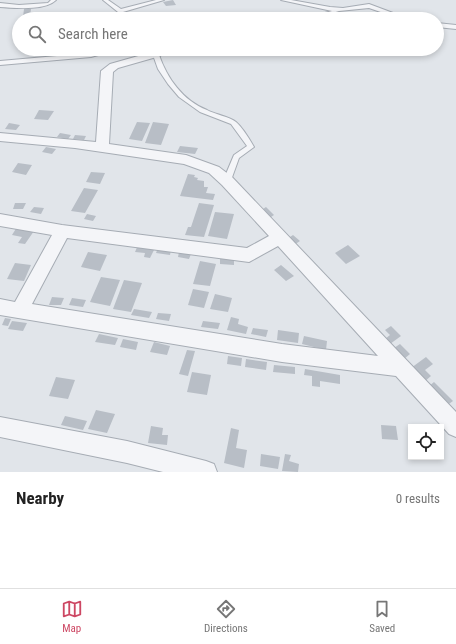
<!DOCTYPE html>
<style>
:root{--surface:#fff;--page:#f2f2f2;--text:#222;--muted:#767676;--line:#e0e0e0;--accent:#cd4763}
body{margin:0;font-family:"Roboto Condensed",sans-serif;background:var(--page);color:var(--text)}
.controls{position:absolute;right:12px;bottom:12px;display:grid;overflow:hidden;border-radius:0px;box-shadow:0 2px 6px #0003}
.controls button{width:36px;height:36px;display:grid;place-items:center;padding:0;border:0;border-bottom:1px solid var(--line);background:var(--surface);color:var(--text);font:20px sans-serif}
.list{margin:0;padding:0;list-style:none}
h2{display:flex;justify-content:space-between;align-items:center;height:52px;margin:0;padding:0 16px;font-size:17px}
h2 small{font-size:13px;font-weight:400;color:var(--muted)}
.icon{flex:none;width:22px;height:22px;fill:none;stroke:currentColor;stroke-width:2;stroke-linecap:round;stroke-linejoin:round}
.map{position:relative;flex:none;width:456px;height:472px;overflow:hidden}
.search{position:absolute;background:var(--surface);box-shadow:0 2px 6px #0003;left:12px;right:12px;top:12px;height:44px;display:flex;align-items:center;gap:10px;box-sizing:border-box;padding:0 14px;border-radius:22px;color:var(--muted);font-size:15px}
.sheet{height:116px;background:var(--surface)}
nav{display:flex;justify-content:space-around;align-items:center;box-sizing:border-box;height:56px;border-top:1px solid var(--line);background:var(--surface);font-size:11px;color:var(--muted)}
nav a{display:grid;justify-items:center;gap:2px}
nav .on{color:var(--accent)}
.map>svg:first-child{display:block}
.building{fill:#b8bec6}
.lines{fill:none;stroke-linecap:round;stroke-linejoin:round}
.lane-casing{stroke:#a6acb4;stroke-width:2}
.street-casing{stroke:#a6acb4;stroke-width:2}
.lane{fill:#f4f5f8;fill-rule:evenodd}
.street{fill:#f4f5f8;fill-rule:evenodd}
</style>
<div class="map">
<svg width="456" height="472" viewBox="0 0 456 472">
<rect width="100%" height="100%" fill="#e1e5ea"/>
<path class="building" d="M 173,0 L 176,5 L 166,6 L 163,2 Z
M 24,9 L 31,9 L 30,16 L 23,17 Z
M 39,110 L 54,111 L 48,120 L 34,119 Z
M 137,122 L 150,123 L 142,141 L 129,139 Z
M 153,122 L 169,124 L 161,145 L 145,143 Z
M 9,123 L 20,125 L 16,130 L 5,129 Z
M 60,133 L 71,135 L 68,139 L 57,137 Z
M 75,135 L 86,136 L 84,140 L 73,139 Z
M 180,146 L 198,148 L 195,154 L 177,152 Z
M 46,147 L 56,149 L 52,154 L 42,152 Z
M 18,163 L 32,165 L 26,175 L 12,172 Z
M 91,172 L 105,173 L 100,184 L 86,182 Z
M 188,174 L 195,175 L 194,177 L 198,178 L 197,180 L 204,181 L 204,187 L 208,187 L 206,193 L 215,194 L 213,200 L 180,196 Z
M 84,188 L 98,190 L 85,213 L 71,211 Z
M 15,203 L 26,203 L 23,209 L 13,209 Z
M 199,203 L 214,205 L 204,237 L 185,235 L 188,227 L 191,227 Z
M 34,207 L 44,208 L 41,214 L 30,212 Z
M 266,207 L 274,215 L 268,219 L 260,211 Z
M 215,212 L 234,214 L 227,239 L 208,236 Z
M 87,214 L 96,216 L 93,221 L 84,219 Z
M 17,227 L 34,231 L 25,244 L 18,243 L 22,237 L 12,235 Z
M 293,235 L 300,241 L 294,245 L 287,239 Z
M 138,245 L 155,248 L 150,258 L 144,257 L 145,253 L 135,252 Z
M 348,245 L 360,256 L 346,264 L 335,253 Z
M 158,248 L 171,250 L 170,255 L 156,253 Z
M 88,252 L 107,255 L 100,271 L 81,267 Z
M 179,252 L 191,254 L 189,259 L 178,257 Z
M 220,257 L 234,257 L 234,265 L 220,264 Z
M 200,261 L 216,264 L 210,286 L 193,284 Z
M 15,263 L 31,265 L 24,281 L 7,279 Z
M 281,265 L 294,276 L 286,281 L 274,270 Z
M 101,277 L 120,280 L 110,306 L 90,302 Z
M 124,280 L 142,283 L 131,312 L 113,309 Z
M 193,289 L 209,292 L 204,308 L 188,305 Z
M 215,294 L 232,298 L 228,312 L 210,309 Z
M 52,297 L 64,298 L 61,305 L 49,305 Z
M 72,298 L 86,300 L 83,307 L 69,305 Z
M 134,309 L 152,312 L 149,318 L 131,315 Z
M 158,313 L 171,314 L 169,321 L 156,319 Z
M 231,317 L 239,319 L 238,324 L 248,327 L 246,334 L 227,330 Z
M 5,318 L 11,319 L 8,326 L 2,325 Z
M 12,321 L 27,323 L 23,331 L 8,329 Z
M 203,321 L 220,323 L 218,329 L 201,327 Z
M 391,326 L 401,336 L 390,344 L 385,339 L 390,335 L 385,330 Z
M 253,328 L 268,330 L 266,337 L 251,334 Z
M 278,330 L 299,333 L 298,343 L 277,340 Z
M 99,334 L 118,338 L 115,345 L 95,342 Z
M 304,336 L 327,341 L 326,350 L 302,344 Z
M 123,339 L 138,342 L 136,350 L 120,347 Z
M 154,342 L 170,346 L 167,355 L 150,352 Z
M 400,344 L 410,354 L 404,359 L 394,348 Z
M 187,350 L 195,351 L 188,376 L 179,374 Z
M 228,356 L 242,358 L 241,366 L 227,364 Z
M 426,357 L 433,364 L 425,370 L 431,376 L 424,382 L 411,368 Z
M 246,359 L 267,362 L 266,370 L 245,367 Z
M 274,365 L 295,367 L 295,374 L 273,372 Z
M 305,369 L 340,375 L 340,384 L 320,381 L 320,387 L 312,386 L 312,376 L 304,375 Z
M 192,372 L 211,375 L 207,395 L 187,392 Z
M 56,377 L 75,380 L 68,399 L 49,396 Z
M 434,382 L 453,401 L 446,406 L 428,387 Z
M 96,410 L 115,414 L 107,433 L 88,429 Z
M 65,416 L 87,421 L 83,430 L 61,425 Z
M 381,425 L 396,426 L 398,440 L 382,439 Z
M 151,426 L 163,428 L 162,435 L 168,435 L 167,445 L 148,443 Z
M 231,428 L 239,430 L 236,448 L 247,450 L 244,468 L 224,463 Z
M 261,454 L 280,457 L 278,469 L 260,466 Z
M 285,454 L 291,455 L 289,461 L 299,464 L 298,472 L 282,471 Z"/>
<g class="lines">
<defs>
<path id="lane" d="M 51,0 L 56,0 C 45,11 15,8 0,7 L 0,3 L 19,5 L 48,3 Z
M 103,0 L 108,0 L 121,9 L 156,0 L 164,0 L 123,12 L 128,19 L 122,19 L 118,12 Z
M 281,0 L 291,0 L 330,7 L 343,8 L 369,4 L 409,19 L 401,19 L 369,8 L 339,11 L 313,19 L 304,19 L 332,11 Z
M 437,23 L 456,25 L 456,29 L 437,27 Z
M 110,49 L 120,49 L 91,57 L 0,65 L 0,61 L 91,53 Z
M 148,49 L 154,49 L 157,52 L 171,49 L 181,49 L 159,55 C 167,78 183,101 207,110 C 214,114 230,117 236,122 C 242,127 250,140 254,147 L 239,158 L 230,183 L 224,183 L 223,181 L 234,155 L 247,146 L 231,124 L 200,112 L 179,97 L 168,84 L 158,69 L 153,55 Z"/>
<path id="street" d="M 156,51 L 160,52 L 162,54 L 160,56 L 118,68 L 113,72 L 109,144 L 186,155 L 219,167 L 232,177 L 456,412 L 456,437 L 449,434 L 396,376 L 282,362 L 0,315 L 0,299 L 15,302 L 52,235 L 0,226 L 0,214 L 62,225 L 247,248 L 269,236 L 222,185 L 209,173 L 184,164 L 75,148 L 0,141 L 0,133 L 96,142 L 101,71 L 110,64 ZM 67,238 L 249,262 L 278,246 L 378,356 L 282,344 L 32,304 Z
M 0,417 L 127,441 L 206,461 L 214,464 L 217,472 L 163,472 L 127,463 L 0,437 Z"/>
</defs>
<use href="#lane" class="lane-casing"/>
<use href="#street" class="street-casing"/>
<use href="#lane" class="lane"/>
<use href="#street" class="street"/>
</g>
</svg>
<div class="controls">
<button><svg class="icon" aria-label="locate" viewBox="0 0 24 24"><circle cx="12" cy="12" r="6"/><path d="M12 2v4M12 18v4M2 12h4M18 12h4"/></svg></button>
</div>
<div class="search"><svg class="icon" aria-label="search" viewBox="0 0 24 24"><circle cx="10" cy="10" r="6"/><path d="M15 15l6 6"/></svg>Search here</div>
</div>
<section class="sheet">
<h2>Nearby<small>0 results</small></h2>
<ul class="list">
</ul>
</section>
<nav>
<a class="on"><svg class="icon" aria-label="map" viewBox="0 0 24 24"><path d="M3 6l6-2 6 2 6-2v14l-6 2-6-2-6 2zM9 4v14M15 6v14"/></svg>Map</a>
<a><svg class="icon" aria-label="directions" viewBox="0 0 24 24"><path d="M12 3l9 9-9 9-9-9zM9 14v-3h6M13 9l2 2-2 2"/></svg>Directions</a>
<a><svg class="icon" aria-label="saved" viewBox="0 0 24 24"><path d="M7 4h10v16l-5-4-5 4z"/></svg>Saved</a>
</nav>
